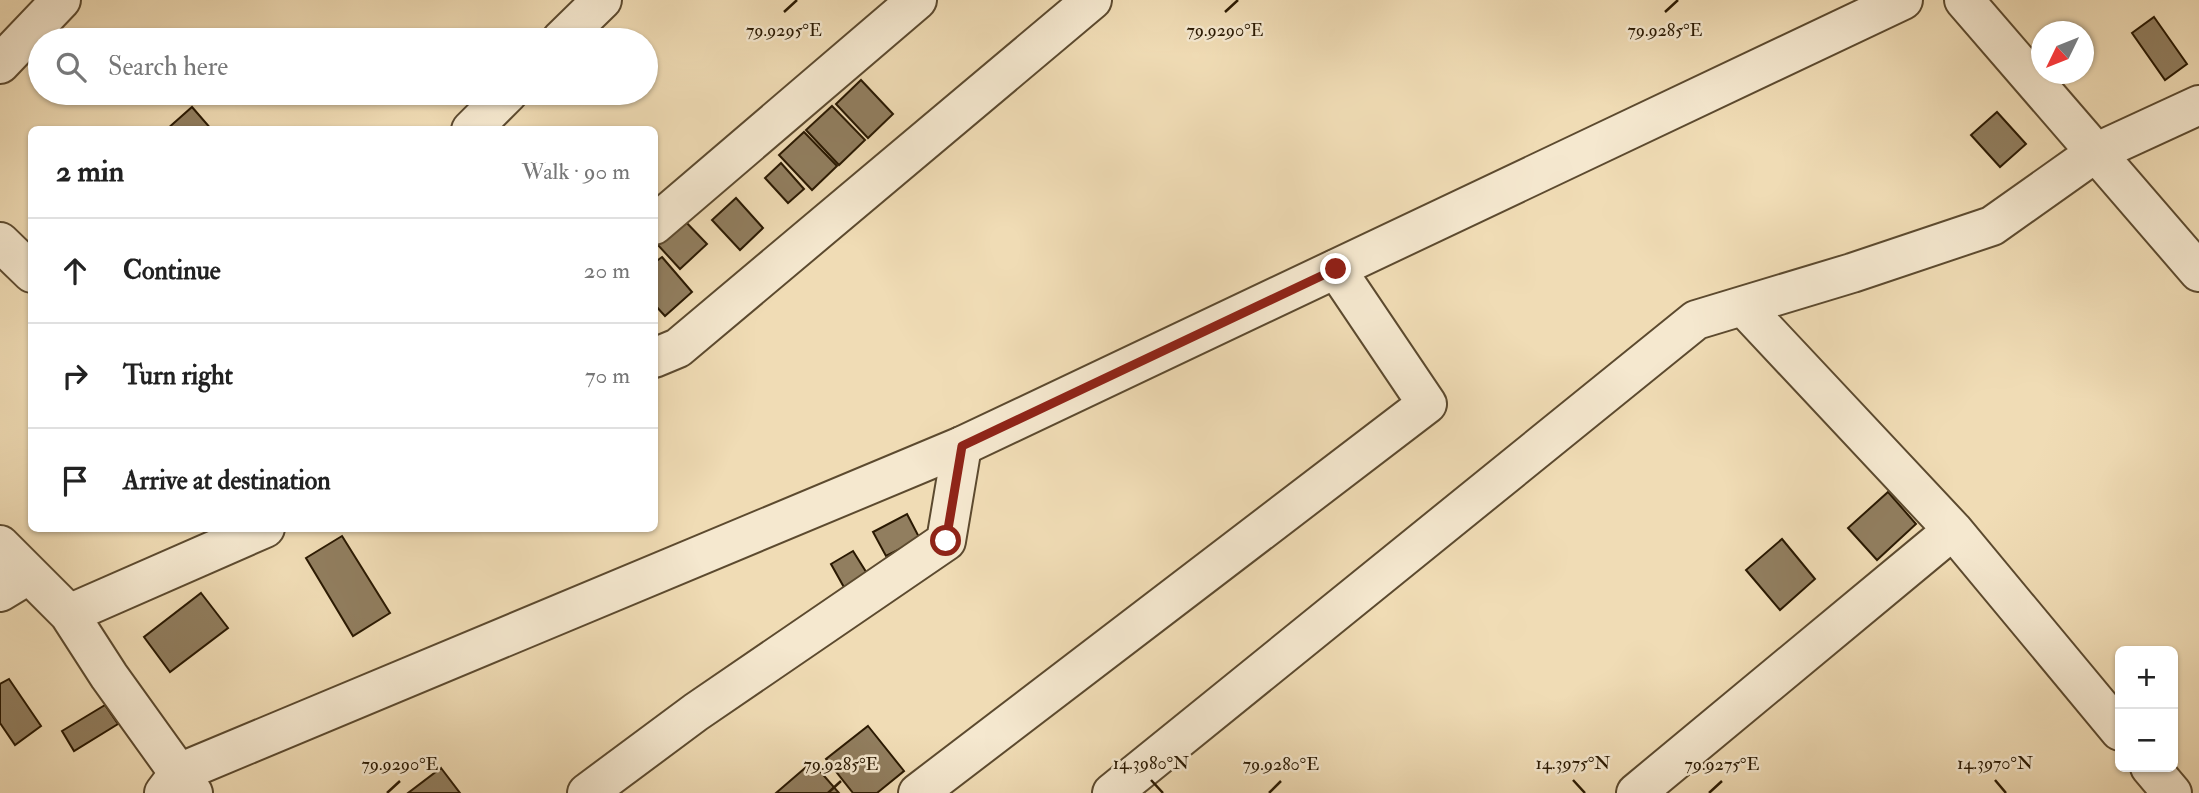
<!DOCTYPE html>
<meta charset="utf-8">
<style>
:root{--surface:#fff;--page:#f6f6f6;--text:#222;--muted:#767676;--line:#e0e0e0}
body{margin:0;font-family:"IM FELL Double Pica",serif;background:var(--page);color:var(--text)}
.controls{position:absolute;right:21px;bottom:21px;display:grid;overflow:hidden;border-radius:10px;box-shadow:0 2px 5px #0004}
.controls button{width:63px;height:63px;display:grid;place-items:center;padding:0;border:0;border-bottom:2px solid var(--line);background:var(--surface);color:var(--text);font:35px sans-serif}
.compass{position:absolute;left:2031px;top:21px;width:63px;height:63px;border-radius:50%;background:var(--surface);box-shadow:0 2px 5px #0004;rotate:227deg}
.stop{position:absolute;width:21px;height:21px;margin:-16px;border:5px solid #8f2418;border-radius:50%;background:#fff}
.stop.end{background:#8f2418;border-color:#fff;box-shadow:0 2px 7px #0008}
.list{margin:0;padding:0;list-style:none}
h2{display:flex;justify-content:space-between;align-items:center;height:91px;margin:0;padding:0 28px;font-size:30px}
h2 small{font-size:23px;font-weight:400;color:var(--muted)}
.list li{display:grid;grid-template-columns:46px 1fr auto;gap:21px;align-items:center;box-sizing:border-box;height:105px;padding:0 28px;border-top:2px solid var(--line)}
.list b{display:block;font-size:26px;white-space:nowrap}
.list em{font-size:23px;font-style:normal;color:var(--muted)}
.icon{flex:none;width:38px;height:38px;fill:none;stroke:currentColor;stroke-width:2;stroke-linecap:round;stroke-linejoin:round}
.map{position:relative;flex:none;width:2199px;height:793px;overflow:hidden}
.search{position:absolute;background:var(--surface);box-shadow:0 2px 5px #0004;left:28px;top:28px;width:630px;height:77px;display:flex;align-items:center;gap:18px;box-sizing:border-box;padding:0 24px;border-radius:38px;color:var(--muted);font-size:26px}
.panel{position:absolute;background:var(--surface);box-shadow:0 2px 5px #0004;left:28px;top:126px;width:630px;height:406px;border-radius:10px}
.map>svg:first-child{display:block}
.building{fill:#917e5f;stroke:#2a1902;stroke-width:2}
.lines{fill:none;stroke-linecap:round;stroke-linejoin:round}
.minor-casing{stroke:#5c4a2f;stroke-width:42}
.tertiary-casing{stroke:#5c4a2f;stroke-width:42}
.minor{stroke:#f5e8cf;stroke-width:38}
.tertiary{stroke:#f5e8cf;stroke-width:38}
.route{stroke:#8f2418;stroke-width:9}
.ticks{fill:none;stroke:#2a1902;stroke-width:2.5}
.ticks-label{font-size:18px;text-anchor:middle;fill:#2a1902;stroke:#f5e8cf;stroke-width:5;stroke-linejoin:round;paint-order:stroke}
</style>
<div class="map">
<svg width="2199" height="793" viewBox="0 0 2199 793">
<rect width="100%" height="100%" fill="#f0dcb5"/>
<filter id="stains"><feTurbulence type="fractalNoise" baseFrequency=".00286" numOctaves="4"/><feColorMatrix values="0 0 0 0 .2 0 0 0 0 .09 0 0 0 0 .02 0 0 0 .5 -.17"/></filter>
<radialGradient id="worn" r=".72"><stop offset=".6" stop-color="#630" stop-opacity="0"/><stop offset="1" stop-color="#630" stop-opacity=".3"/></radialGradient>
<path class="building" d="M 2154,17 L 2187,64 L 2165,80 L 2132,33 Z
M 861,80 L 893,114 L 868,138 L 836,104 Z
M 832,106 L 865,140 L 839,165 L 806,130 Z
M 192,107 L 212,130 L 166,130 Z
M 1997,112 L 2026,144 L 2000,167 L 1971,135 Z
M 804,132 L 837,166 L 812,190 L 779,155 Z
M 781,163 L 804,189 L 788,203 L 765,178 Z
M 736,198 L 763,228 L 740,250 L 712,220 Z
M 683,219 L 707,244 L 680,269 L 657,244 Z
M 662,257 L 692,292 L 665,316 L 654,304 L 654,263 Z
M 1888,492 L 1916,524 L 1877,560 L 1848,528 Z
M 907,514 L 920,539 L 886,556 L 873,532 Z
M 342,536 L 390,613 L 353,636 L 306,558 Z
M 1782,539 L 1815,579 L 1780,610 L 1746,570 Z
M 853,551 L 868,575 L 845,589 L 831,564 Z
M 201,593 L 228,628 L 170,672 L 144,637 Z
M 9,679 L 41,726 L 15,745 L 0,723 L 0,684 Z
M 105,705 L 118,724 L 74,751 L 62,731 Z
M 868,726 L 904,771 L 877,793 L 853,793 L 826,759 Z
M 812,762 L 839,793 L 776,793 Z
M 441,768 L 460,793 L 408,793 Z"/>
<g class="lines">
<defs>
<path id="minor" d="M 1964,0 L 2199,272
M 561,40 L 602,0
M 471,130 L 508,93
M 654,225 L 917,0
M 0,242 L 32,273
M 1743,306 L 1953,530 L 2120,731
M 654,358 L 678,348 L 1092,0
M 0,545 L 69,614 L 109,676 L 193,793
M 0,592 L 28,575
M 69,614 L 265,528
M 2150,767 L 2172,793
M 587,793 L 696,712 L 946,541 L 962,446
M 918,793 L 1427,404 L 1336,269
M 1112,793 L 1696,320 L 1852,273 L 1992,226 L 2095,153 L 2199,105
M 1636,793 L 1953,530"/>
<path id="tertiary" d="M 0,64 L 61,0
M 164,793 L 179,773 L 962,446 L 1903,0"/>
</defs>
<use href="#minor" class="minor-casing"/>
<use href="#tertiary" class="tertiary-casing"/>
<use href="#minor" class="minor"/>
<use href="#tertiary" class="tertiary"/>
</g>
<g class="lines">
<path class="route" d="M 946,541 L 962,446 L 1336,269"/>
</g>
<path class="ticks" d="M 784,12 L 797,0M 1225,12 L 1238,0M 1665,12 L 1678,0M 1151,780 L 1163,793M 1573,780 L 1585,793M 1995,780 L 2006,793M 387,793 L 400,781M 828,793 L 841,781M 1269,793 L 1281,781M 1709,793 L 1722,781"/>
<g class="ticks-label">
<text x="784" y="36">79.9295°E</text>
<text x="1225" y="36">79.9290°E</text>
<text x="1665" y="36">79.9285°E</text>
<text x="1151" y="769">14.3980°N</text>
<text x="1573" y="769">14.3975°N</text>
<text x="1995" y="769">14.3970°N</text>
<text x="400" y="770">79.9290°E</text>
<text x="841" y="770">79.9285°E</text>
<text x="1281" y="770">79.9280°E</text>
<text x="1722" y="770">79.9275°E</text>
</g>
<rect width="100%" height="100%" filter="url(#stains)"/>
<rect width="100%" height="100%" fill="url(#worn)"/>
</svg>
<div class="controls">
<button>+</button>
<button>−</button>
</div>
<svg class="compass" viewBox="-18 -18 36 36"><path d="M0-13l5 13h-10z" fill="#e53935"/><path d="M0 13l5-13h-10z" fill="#767676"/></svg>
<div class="stop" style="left:946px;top:541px"></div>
<div class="stop end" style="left:1336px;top:269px"></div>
<div class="search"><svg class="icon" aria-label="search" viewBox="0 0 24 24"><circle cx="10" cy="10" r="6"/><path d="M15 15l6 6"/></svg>Search here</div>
<section class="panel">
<h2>2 min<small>Walk · 90 m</small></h2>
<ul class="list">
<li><svg class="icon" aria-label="ahead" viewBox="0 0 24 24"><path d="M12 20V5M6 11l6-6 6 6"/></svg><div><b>Continue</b></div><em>20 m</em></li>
<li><svg class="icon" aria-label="right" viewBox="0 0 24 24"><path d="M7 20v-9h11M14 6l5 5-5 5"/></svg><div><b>Turn right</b></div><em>70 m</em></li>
<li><svg class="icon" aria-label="arrive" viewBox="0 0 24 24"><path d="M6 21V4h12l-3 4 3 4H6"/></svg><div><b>Arrive at destination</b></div></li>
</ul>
</section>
</div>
